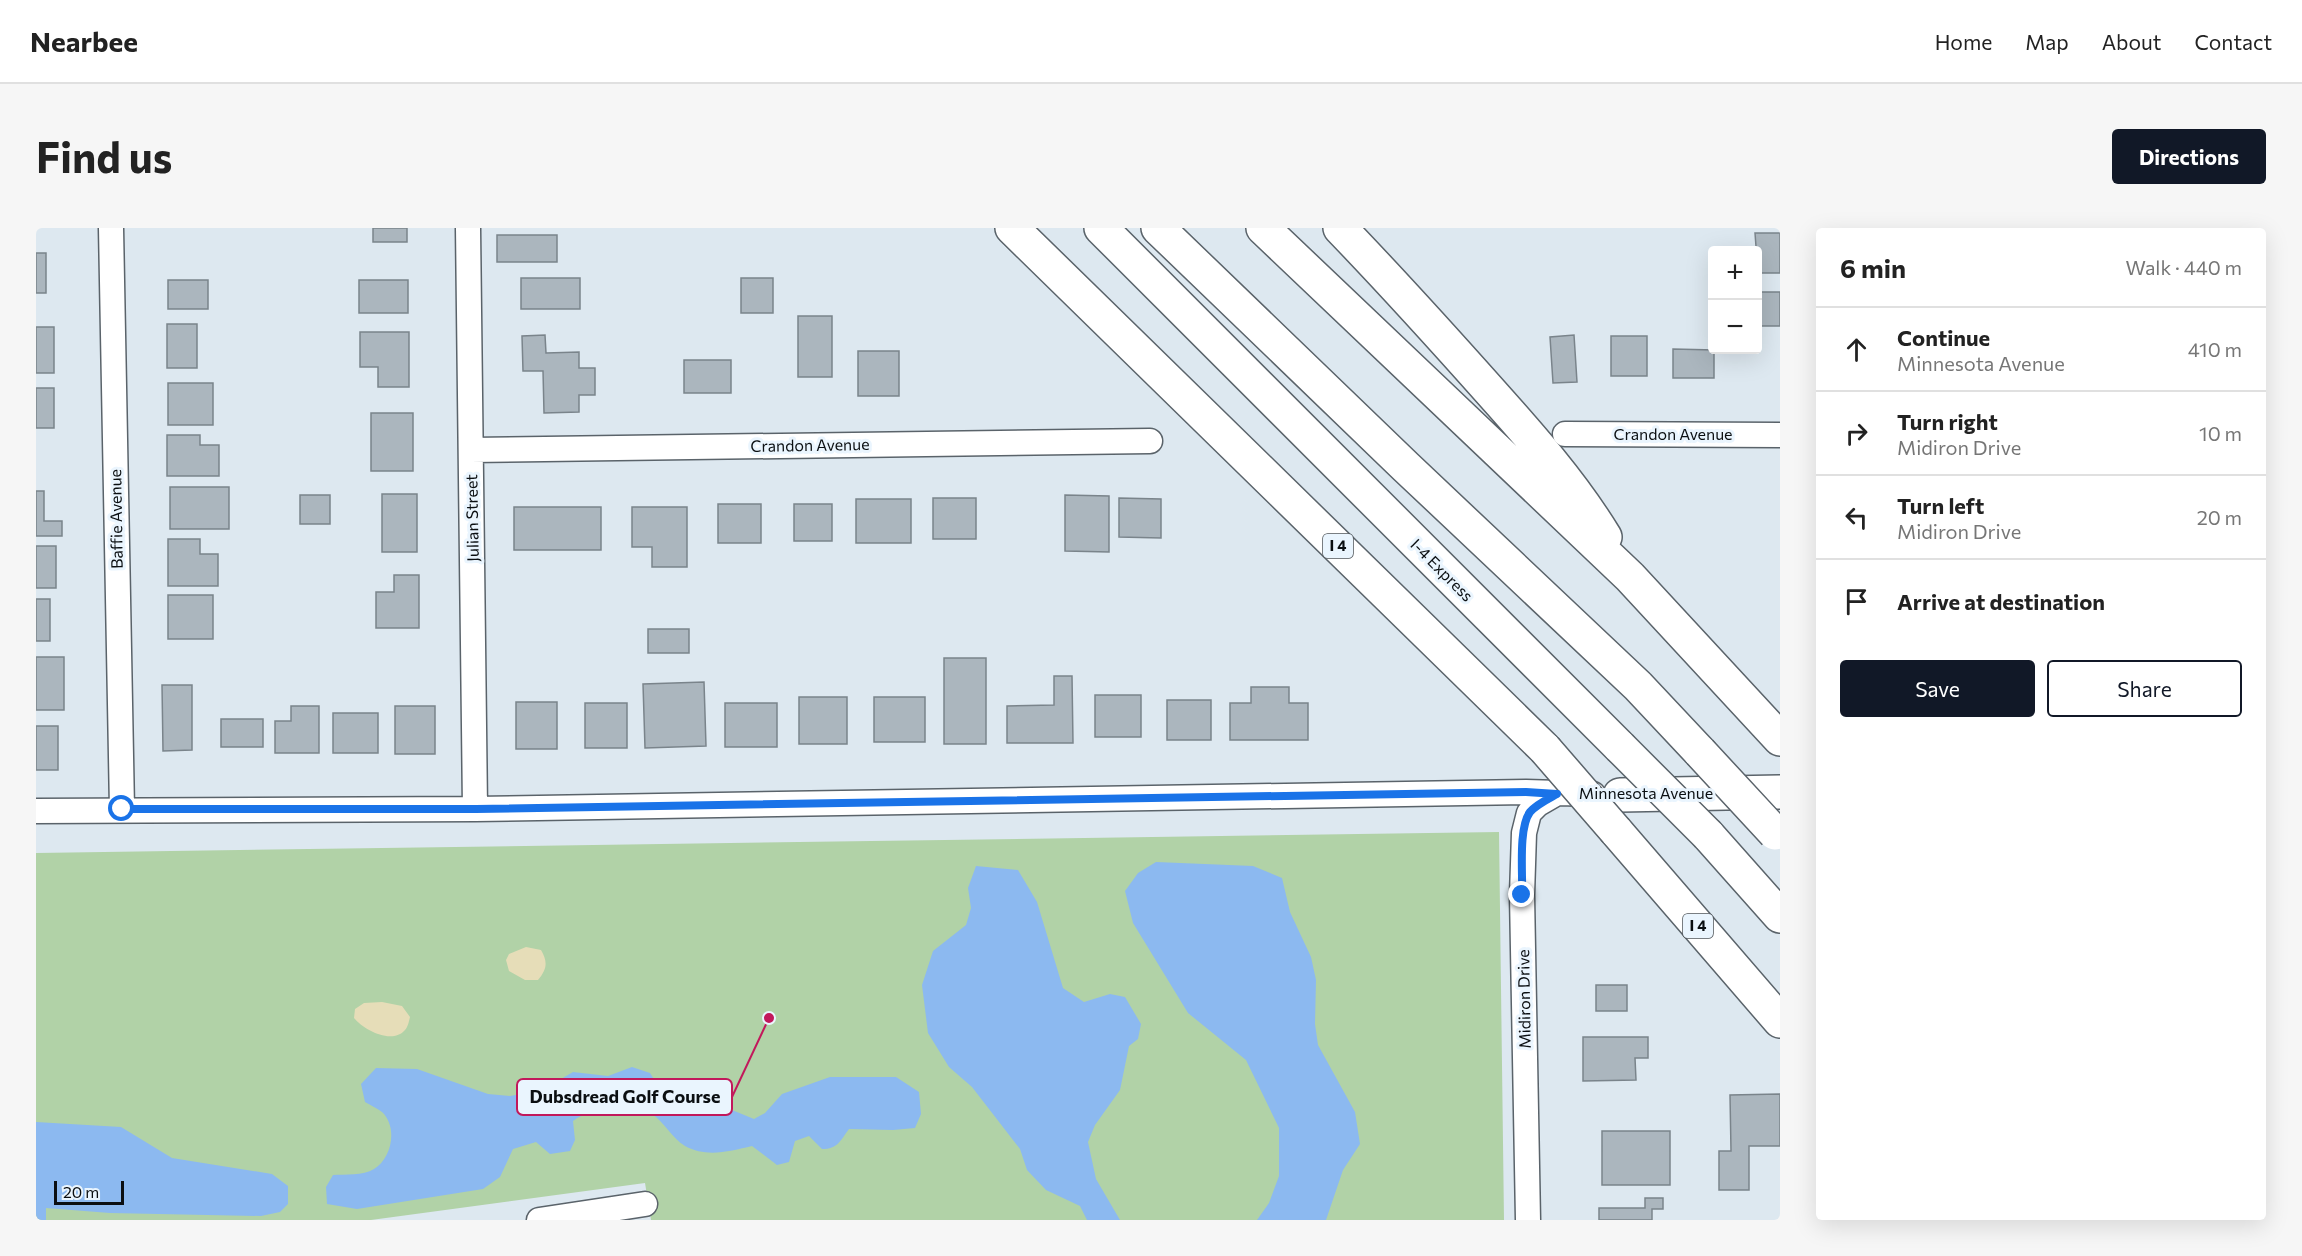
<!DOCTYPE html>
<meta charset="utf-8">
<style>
:root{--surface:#fff;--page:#f6f6f6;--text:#222;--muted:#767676;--line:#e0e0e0;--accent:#111827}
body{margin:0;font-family:Commissioner,sans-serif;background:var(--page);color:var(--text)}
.controls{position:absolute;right:18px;top:18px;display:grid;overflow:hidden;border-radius:6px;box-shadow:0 6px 24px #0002}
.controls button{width:54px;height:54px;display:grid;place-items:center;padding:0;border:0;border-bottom:2px solid var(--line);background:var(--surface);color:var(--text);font:30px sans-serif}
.scale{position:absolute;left:18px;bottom:15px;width:70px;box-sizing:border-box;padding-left:6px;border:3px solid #0b0f12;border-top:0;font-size:16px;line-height:21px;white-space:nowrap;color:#0b0f12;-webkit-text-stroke:4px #eaf5fe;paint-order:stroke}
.stop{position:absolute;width:18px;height:18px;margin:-14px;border:4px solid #1a73e8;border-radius:50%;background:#fff}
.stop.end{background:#1a73e8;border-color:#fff;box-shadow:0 2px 6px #0008}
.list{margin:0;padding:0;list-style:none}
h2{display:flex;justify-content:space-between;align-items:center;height:78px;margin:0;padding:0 24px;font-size:26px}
h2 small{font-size:20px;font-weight:400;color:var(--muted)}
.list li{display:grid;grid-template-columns:39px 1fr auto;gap:18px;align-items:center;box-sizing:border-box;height:84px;padding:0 24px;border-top:2px solid var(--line)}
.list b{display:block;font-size:22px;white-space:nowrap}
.list p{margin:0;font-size:20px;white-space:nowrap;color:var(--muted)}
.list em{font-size:20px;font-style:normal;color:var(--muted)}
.actions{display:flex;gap:12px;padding:18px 24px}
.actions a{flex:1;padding:14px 0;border:2px solid var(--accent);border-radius:6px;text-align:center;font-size:21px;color:var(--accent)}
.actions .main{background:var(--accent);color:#fff}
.icon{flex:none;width:33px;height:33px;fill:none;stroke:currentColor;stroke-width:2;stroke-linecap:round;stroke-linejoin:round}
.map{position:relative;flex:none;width:1744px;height:992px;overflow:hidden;border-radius:6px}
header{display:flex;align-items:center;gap:36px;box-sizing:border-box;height:84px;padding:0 30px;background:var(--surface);border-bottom:2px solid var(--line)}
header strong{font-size:28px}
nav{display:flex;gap:33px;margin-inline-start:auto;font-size:21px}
.intro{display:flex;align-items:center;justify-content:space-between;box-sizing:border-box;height:144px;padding:0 36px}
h1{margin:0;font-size:42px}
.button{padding:15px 27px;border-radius:6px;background:var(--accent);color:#fff;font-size:21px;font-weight:700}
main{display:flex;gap:36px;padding:0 36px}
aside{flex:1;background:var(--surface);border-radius:6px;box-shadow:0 6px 24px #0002}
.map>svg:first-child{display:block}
.green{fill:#b1d2a7}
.sand{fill:#e6ddb8}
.water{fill:#8cb9f0}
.building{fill:#abb6be;stroke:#7a848b;stroke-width:1.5}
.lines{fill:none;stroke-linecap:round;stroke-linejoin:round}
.street-casing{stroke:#5a636a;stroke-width:27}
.secondary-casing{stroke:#5a636a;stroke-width:36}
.highway-casing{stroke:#5a636a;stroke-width:36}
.street{stroke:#fff;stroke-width:24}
.secondary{stroke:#fff;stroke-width:33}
.highway{stroke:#fff;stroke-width:33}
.highway-bridge-casing{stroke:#5a636a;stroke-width:36;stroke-linecap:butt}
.highway-bridge{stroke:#fff;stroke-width:33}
.route{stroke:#1a73e8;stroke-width:8}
.labels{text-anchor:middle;stroke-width:6;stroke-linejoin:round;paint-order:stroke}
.shield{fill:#eaf5fe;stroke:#4e5459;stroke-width:1.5}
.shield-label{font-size:15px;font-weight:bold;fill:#0b0f12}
.street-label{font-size:16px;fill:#0b0f12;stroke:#eaf5fe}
.leader{fill:none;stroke:#c2185b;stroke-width:2}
.callout-dot{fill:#c2185b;stroke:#eaf5fe;stroke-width:2}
.callout{fill:#eaf5fe;stroke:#c2185b;stroke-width:2}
.callout-label{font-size:18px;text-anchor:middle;font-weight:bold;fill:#0b0f12}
</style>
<header>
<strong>Nearbee</strong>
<nav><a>Home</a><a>Map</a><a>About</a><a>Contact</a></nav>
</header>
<div class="intro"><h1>Find us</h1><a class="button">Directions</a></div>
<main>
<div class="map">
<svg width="1744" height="992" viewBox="0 0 1744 992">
<rect width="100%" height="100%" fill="#dde8f0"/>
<path class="green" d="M 1463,604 L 1468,992 L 615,992 L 609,955 L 335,992 L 0,992 L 0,625 Z"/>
<path class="sand" d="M 490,719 L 505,722 C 512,734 511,741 502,752 L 489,752 L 473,743 L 470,732 L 473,726 Z
M 346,774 L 366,778 L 374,789 C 373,793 372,799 369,802 C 356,817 328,802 318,790 L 319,781 L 328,775 Z"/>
<path class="water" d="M 1120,634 L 1217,638 L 1246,650 L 1254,684 L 1275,729 L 1280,752 L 1279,796 L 1282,817 L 1319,884 L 1324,916 L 1307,942 L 1290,992 L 1221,992 L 1233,975 L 1243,948 L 1243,900 L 1210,832 L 1152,785 L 1097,695 L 1089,663 L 1102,645 Z
M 940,638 L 982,642 L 1001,674 L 1027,760 L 1048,774 L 1074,766 L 1089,769 L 1105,796 L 1102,811 L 1093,818 L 1084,862 L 1059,897 L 1052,914 L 1060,951 L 1084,992 L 1051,992 L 1044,978 L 1010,962 L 991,942 L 984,921 L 936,859 L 913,839 L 892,805 L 886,757 L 897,723 L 930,697 L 935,680 L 932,660 Z
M 596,839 L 614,845 L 623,859 L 675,882 L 696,882 L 718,891 L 729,885 L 746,866 L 794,849 L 860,849 L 883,864 L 885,886 L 879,900 L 857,902 L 813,901 C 804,913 802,921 786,921 L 773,908 L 759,913 L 753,934 L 741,937 L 716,918 C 694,923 671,930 649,918 C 636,910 628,894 616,886 C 597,873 554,880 537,893 L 539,912 L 534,923 L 514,926 L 500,914 L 477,921 L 464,949 L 447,961 L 321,981 L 291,976 L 290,959 L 297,947 C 309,946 327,948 338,941 C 356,930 362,899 346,884 C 341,880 334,877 329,874 L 325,856 L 340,840 L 381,841 L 452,866 L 474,868 L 506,862 L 537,844 L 572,848 Z
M 0,894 L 85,899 L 136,930 L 236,946 L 252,958 L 252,976 L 244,984 L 225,988 L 74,985 L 10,980 L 10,992 L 0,992 Z"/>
<path class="building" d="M 337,0 L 371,0 L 371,14 L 337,14 Z
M 1719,5 L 1744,5 L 1744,45 L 1722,45 Z
M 461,7 L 521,7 L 521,34 L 461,34 Z
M 0,25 L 10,25 L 10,65 L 0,65 Z
M 485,50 L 544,50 L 544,81 L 485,81 Z
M 705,50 L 737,50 L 737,85 L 705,85 Z
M 132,52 L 172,52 L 172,81 L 132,81 Z
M 323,52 L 372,52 L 372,85 L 323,85 Z
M 1722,64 L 1744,64 L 1744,98 L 1722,98 Z
M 762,88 L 796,88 L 796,149 L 762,149 Z
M 131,96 L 161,96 L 161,140 L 131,140 Z
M 0,99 L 18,99 L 18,145 L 0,145 Z
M 324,104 L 373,104 L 373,159 L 342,159 L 342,139 L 324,139 Z
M 509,107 L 510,125 L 543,124 L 543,140 L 559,140 L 559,167 L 543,167 L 543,184 L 508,185 L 507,143 L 487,143 L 486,108 Z
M 1538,107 L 1541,154 L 1517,155 L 1514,109 Z
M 1575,108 L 1611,108 L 1611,148 L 1575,148 Z
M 1637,121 L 1678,122 L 1678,150 L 1637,150 Z
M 822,123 L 863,123 L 863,168 L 822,168 Z
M 648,132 L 695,132 L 695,165 L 648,165 Z
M 132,155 L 177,155 L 177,197 L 132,197 Z
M 0,160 L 18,160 L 18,200 L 0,200 Z
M 335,185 L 377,185 L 377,243 L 335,243 Z
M 131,207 L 164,207 L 164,217 L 183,217 L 183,248 L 131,248 Z
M 134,259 L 193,259 L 193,301 L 134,301 Z
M 0,263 L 8,263 L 8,293 L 26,293 L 26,308 L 0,308 Z
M 346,266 L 381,266 L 381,324 L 346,324 Z
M 264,267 L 294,267 L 294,296 L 264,296 Z
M 1029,267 L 1073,268 L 1073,324 L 1029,323 Z
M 897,270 L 940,270 L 940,311 L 897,311 Z
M 1083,270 L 1125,271 L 1125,310 L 1083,309 Z
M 820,271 L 875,271 L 875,315 L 820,315 Z
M 682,276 L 725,276 L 725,315 L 682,315 Z
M 758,276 L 796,276 L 796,313 L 758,313 Z
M 478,279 L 565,279 L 565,322 L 478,322 Z
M 596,279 L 651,279 L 651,339 L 616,339 L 616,319 L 596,319 Z
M 132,311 L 164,311 L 164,326 L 182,326 L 182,358 L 132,358 Z
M 0,318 L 20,318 L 20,360 L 0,360 Z
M 358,347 L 383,347 L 383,400 L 340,400 L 340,364 L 358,364 Z
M 132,367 L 177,367 L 177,411 L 132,411 Z
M 0,371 L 14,371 L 14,413 L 0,413 Z
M 612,401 L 653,401 L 653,425 L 612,425 Z
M 0,429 L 28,429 L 28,482 L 0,482 Z
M 908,430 L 950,430 L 950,516 L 908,516 Z
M 1018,448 L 1036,448 L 1037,515 L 971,515 L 971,478 L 1018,477 Z
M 668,454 L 670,518 L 609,520 L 607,456 Z
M 126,457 L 156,457 L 156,522 L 127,523 Z
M 1215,459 L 1253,459 L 1253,475 L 1272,475 L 1272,512 L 1194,512 L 1194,475 L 1215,475 Z
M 1059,467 L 1105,467 L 1105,509 L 1059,509 Z
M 763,469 L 811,469 L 811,516 L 763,516 Z
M 838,469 L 889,469 L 889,514 L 838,514 Z
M 1131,472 L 1175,472 L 1175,512 L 1131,512 Z
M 480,474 L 521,474 L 521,521 L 480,521 Z
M 549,475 L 591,475 L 591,520 L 549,520 Z
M 689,475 L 741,475 L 741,519 L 689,519 Z
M 255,478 L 283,478 L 283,525 L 239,525 L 239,493 L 255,493 Z
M 359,478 L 399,478 L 399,526 L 359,526 Z
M 297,485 L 342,485 L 342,525 L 297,525 Z
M 185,491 L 227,491 L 227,519 L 185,519 Z
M 0,498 L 22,498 L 22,542 L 0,542 Z
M 1560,757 L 1591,757 L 1591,783 L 1560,783 Z
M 1547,809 L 1612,809 L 1612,830 L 1599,830 L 1600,852 L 1547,853 Z
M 1744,866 L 1744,918 L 1713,918 L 1713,962 L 1683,962 L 1683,923 L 1695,923 L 1694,867 Z
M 1566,903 L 1634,903 L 1634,957 L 1566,957 Z
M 1609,970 L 1627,970 L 1627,981 L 1616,981 L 1616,992 L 1563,992 L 1563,980 L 1609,980 Z"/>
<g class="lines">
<defs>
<path id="street" d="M 75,0 L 86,581
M 432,0 L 439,581
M 1529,206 L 1744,207
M 435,222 L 1114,213
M 0,583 L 439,581 L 1490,564 L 1557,566
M 503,992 L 609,976
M 1492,992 L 1486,667 L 1488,605 L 1493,585 L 1502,576 L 1521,565"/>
<path id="secondary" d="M 1584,567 L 1744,564"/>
<path id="highway" d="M 976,0 L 1509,521
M 1065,0 L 1584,519
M 1122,0 L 1370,239 L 1602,458 L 1664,524
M 1227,0 L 1594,349 L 1744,511
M 1304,0 C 1355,53 1404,107 1453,162 C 1495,209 1536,255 1569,309
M 1580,603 L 1744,793
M 1672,607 L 1744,688"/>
</defs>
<use href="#street" class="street-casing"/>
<use href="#secondary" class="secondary-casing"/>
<use href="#highway" class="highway-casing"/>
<use href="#street" class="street"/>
<use href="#secondary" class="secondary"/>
<use href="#highway" class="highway"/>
<defs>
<path id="highway-bridge" d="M 1584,519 L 1672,607
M 1509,521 L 1580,603
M 1664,524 L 1739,605"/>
</defs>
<use href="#highway-bridge" class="highway-bridge-casing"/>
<use href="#highway-bridge" class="highway-bridge"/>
</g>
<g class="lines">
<path class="route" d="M 86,581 L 440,581 L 1490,564 L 1521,566 C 1512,571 1501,576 1494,584 C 1482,600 1487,647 1486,667"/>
</g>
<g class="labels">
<g class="shield">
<rect x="1287" y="306" width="30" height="24" rx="4.5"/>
<rect x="1647" y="686" width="30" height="24" rx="4.5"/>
</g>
<g class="shield-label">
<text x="1302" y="323">I 4</text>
<text x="1662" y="703">I 4</text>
</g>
<g class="street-label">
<text x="1637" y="212">Crandon Avenue</text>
<text transform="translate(774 217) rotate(-1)" y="6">Crandon Avenue</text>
<text transform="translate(436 290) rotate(-91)" y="6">Julian Street</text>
<text transform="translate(80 291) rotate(-91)" y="6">Baffie Avenue</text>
<text transform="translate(1406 342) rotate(45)" y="6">I-4 Express</text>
<text x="1610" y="571">Minnesota Avenue</text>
<text transform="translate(1488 771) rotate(-91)" y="6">Midiron Drive</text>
</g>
</g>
<path class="leader" d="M733 790L696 869"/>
<circle class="callout-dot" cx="733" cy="790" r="6"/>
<rect class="callout" x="481" y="851" width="215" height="36" rx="6"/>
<g class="callout-label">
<text x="589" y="875">Dubsdread Golf Course</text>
</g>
</svg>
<div class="controls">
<button>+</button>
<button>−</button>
</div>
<div class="scale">20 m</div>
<div class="stop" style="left:86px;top:581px"></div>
<div class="stop end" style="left:1486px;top:667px"></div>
</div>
<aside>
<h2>6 min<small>Walk · 440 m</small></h2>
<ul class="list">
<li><svg class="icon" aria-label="ahead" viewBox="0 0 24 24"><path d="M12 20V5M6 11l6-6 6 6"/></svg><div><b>Continue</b><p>Minnesota Avenue</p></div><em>410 m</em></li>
<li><svg class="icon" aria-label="right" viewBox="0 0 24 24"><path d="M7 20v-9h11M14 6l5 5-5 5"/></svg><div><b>Turn right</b><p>Midiron Drive</p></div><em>10 m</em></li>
<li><svg class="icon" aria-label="left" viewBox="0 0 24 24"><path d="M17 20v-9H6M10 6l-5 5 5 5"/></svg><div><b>Turn left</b><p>Midiron Drive</p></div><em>20 m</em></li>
<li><svg class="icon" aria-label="arrive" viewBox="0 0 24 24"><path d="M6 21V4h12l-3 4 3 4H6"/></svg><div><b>Arrive at destination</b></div></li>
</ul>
<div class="actions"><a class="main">Save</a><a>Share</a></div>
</aside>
</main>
